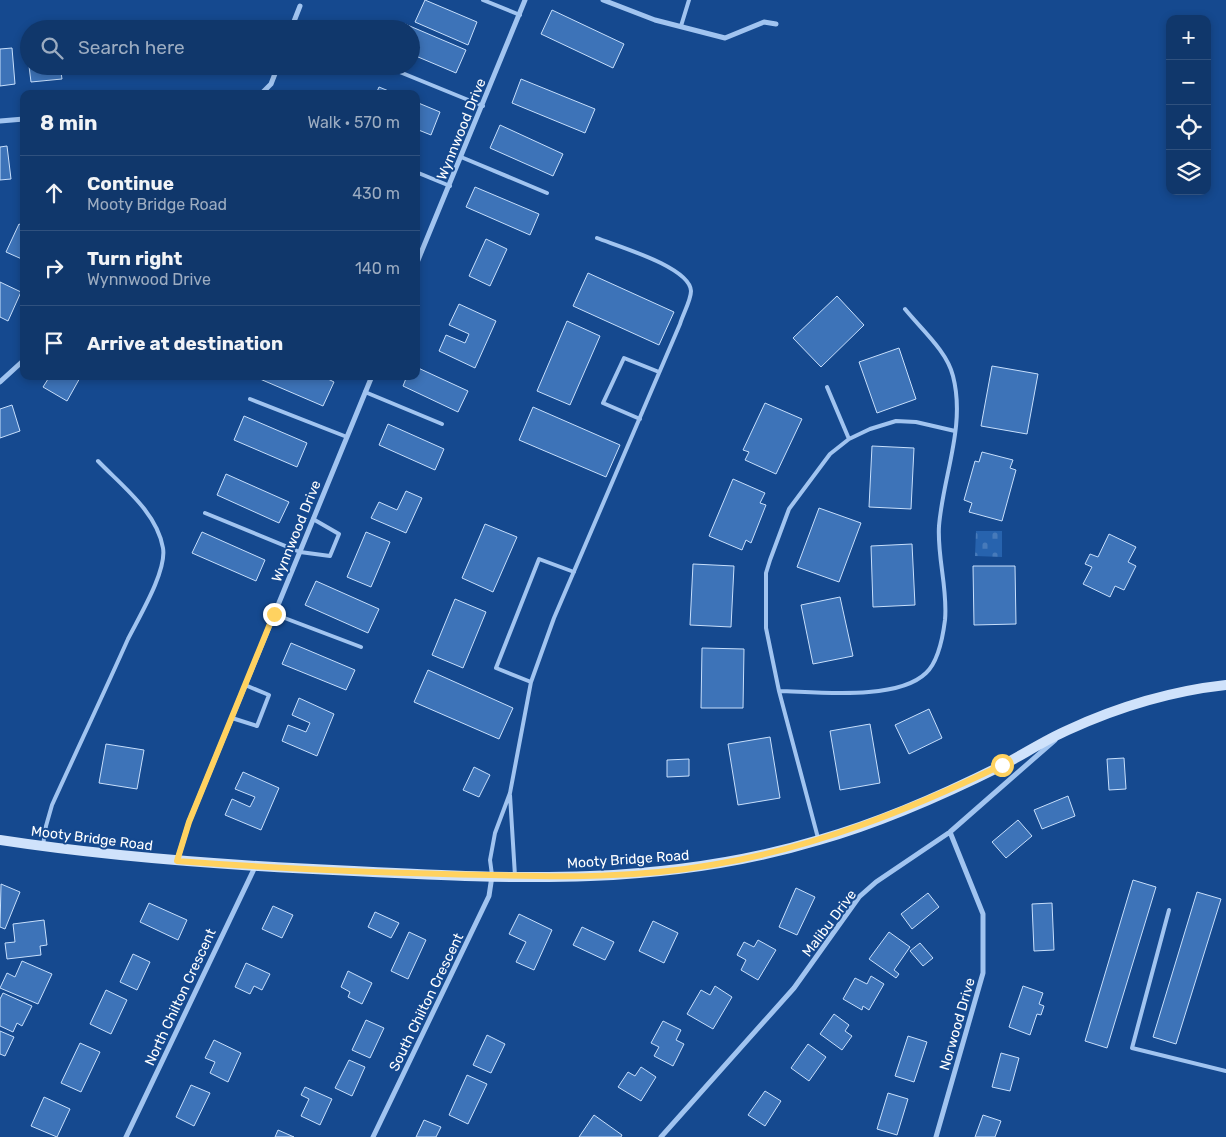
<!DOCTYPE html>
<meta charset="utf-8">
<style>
:root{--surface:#10376b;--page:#193f71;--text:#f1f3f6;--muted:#9cacc1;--line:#30517e}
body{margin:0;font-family:Rubik,sans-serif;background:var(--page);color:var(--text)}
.controls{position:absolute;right:15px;top:15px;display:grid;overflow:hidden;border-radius:10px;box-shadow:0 2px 8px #0003}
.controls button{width:45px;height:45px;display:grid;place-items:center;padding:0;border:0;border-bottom:1px solid var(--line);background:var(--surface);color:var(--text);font:25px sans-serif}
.stop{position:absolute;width:15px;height:15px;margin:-11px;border:4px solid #ffd260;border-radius:50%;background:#fff}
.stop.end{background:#ffd260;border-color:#fff;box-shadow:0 1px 5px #0008}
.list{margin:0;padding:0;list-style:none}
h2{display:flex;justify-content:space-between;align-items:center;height:65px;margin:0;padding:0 20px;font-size:21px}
h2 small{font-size:16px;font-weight:400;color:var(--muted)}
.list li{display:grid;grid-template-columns:32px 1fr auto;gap:15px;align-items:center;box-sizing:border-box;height:75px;padding:0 20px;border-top:1px solid var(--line)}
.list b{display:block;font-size:19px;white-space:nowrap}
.list p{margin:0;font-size:16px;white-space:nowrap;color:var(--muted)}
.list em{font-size:16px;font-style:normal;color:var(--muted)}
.icon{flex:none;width:28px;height:28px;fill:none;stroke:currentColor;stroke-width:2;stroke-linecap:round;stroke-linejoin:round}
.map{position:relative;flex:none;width:1226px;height:1137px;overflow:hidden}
.search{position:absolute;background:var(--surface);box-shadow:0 2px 8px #0003;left:20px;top:20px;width:400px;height:55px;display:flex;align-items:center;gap:12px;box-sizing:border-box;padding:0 18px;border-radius:28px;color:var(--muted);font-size:19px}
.panel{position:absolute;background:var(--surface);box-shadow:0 2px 8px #0003;left:20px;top:90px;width:400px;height:290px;border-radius:10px}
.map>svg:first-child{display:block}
.cemetery{fill:url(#cemetery-stones)}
.building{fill:#3d73b8;stroke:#c7dffc}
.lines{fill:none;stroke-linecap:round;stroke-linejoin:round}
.lane{stroke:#a1c4f0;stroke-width:4}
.street{stroke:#a1c4f0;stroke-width:5}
.secondary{stroke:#cfe2fb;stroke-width:10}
.route{stroke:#ffd260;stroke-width:6}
.labels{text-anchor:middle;stroke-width:4;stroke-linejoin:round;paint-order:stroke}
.street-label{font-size:14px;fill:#fff;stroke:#15498f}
</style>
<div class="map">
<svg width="1226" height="1137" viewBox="0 0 1226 1137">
<defs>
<pattern id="cemetery-stones" width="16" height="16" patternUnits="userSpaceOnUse" patternTransform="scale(1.25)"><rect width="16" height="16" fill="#2763ae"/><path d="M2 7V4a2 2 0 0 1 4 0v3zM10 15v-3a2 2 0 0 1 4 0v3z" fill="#477aba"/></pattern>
</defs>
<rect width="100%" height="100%" fill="#15498f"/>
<path class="cemetery" d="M 976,531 L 1002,531 L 1002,557 L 975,556 Z"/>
<path class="building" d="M 425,0 L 477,22 L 468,45 L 415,22 Z
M 552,10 L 624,44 L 613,68 L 541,34 Z
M 405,24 L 466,50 L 456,73 L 411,54 L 411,29 L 403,29 Z
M 12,48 L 15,84 L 0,86 L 0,49 Z
M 29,66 L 60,66 L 62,79 L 31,82 Z
M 75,66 L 94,66 L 95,71 L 75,72 Z
M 120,66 L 138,66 L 137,72 L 120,72 Z
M 521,79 L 595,109 L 585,133 L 512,103 Z
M 379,87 L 396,94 L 376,94 Z
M 416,102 L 440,112 L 431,135 L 416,129 Z
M 500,125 L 563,154 L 553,176 L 490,148 Z
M 7,146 L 11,179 L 0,180 L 0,147 Z
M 475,187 L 539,214 L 530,235 L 466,207 Z
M 19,224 L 24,226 L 24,260 L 6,252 Z
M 486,239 L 507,249 L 490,286 L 469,276 Z
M 588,273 L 674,312 L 659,345 L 573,306 Z
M 0,282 L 21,292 L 8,321 L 0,317 Z
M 837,296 L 864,325 L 821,367 L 793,338 Z
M 459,304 L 496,321 L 475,368 L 439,351 L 446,335 L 465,343 L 469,334 L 449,325 Z
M 567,321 L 600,336 L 570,405 L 537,391 Z
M 899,348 L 916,399 L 877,413 L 859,362 Z
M 992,366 L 1038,374 L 1027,434 L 981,426 Z
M 416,367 L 468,391 L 458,412 L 403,386 L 407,376 L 416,376 Z
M 50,376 L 81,376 L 67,401 L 43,387 Z
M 261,376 L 322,376 L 334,382 L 323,406 L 260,379 Z
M 765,403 L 802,419 L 776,474 L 745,460 L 749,452 L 743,450 Z
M 12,405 L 20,431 L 0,438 L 0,409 Z
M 533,407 L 620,445 L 606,477 L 519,440 Z
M 244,416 L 307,443 L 297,467 L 234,440 Z
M 388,424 L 444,449 L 435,470 L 379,445 Z
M 872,446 L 914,448 L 911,509 L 869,507 Z
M 982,452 L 1013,460 L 1010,468 L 1016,470 L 1002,521 L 969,512 L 972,503 L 964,500 L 975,461 L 979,462 Z
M 226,474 L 289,502 L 279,523 L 217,495 Z
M 733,479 L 765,493 L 760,503 L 766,505 L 751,543 L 746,540 L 742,550 L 709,536 Z
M 406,491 L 422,498 L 406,533 L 371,518 L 379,502 L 397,510 Z
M 819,508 L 861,523 L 839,582 L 797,567 Z
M 485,524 L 517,537 L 493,592 L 462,578 Z
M 202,532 L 265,560 L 256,581 L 192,553 Z
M 366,532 L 390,542 L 371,587 L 347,577 Z
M 1109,534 L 1136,547 L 1128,562 L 1136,566 L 1124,590 L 1115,586 L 1110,597 L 1083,584 L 1092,567 L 1085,564 L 1090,554 L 1098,557 Z
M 912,544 L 915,605 L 873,607 L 871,546 Z
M 693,564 L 734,566 L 731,627 L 690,625 Z
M 973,566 L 1015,566 L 1016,624 L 974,625 Z
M 316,581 L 379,609 L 368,633 L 305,605 Z
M 840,597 L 853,656 L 813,664 L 801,605 Z
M 455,599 L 486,612 L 463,668 L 432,655 Z
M 291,643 L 355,670 L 346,690 L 282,664 Z
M 702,648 L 744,649 L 743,708 L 701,708 Z
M 428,670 L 513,708 L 499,739 L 414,702 Z
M 299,698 L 334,714 L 317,756 L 282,741 L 288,725 L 306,732 L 310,723 L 292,715 Z
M 929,709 L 942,738 L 909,754 L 895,725 Z
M 870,724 L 880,783 L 840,790 L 830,731 Z
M 770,737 L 780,798 L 738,805 L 728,744 Z
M 106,744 L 144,750 L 137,789 L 99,783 Z
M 1124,758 L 1126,789 L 1109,790 L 1107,759 Z
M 689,759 L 689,776 L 667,777 L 667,760 Z
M 474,767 L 490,775 L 479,797 L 463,790 Z
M 243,772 L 279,788 L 261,830 L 225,815 L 232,799 L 250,807 L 255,797 L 235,789 Z
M 1068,796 L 1075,816 L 1042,829 L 1034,810 Z
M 1018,820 L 1032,836 L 1006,858 L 992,842 Z
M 1133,880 L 1156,887 L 1107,1048 L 1085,1041 Z
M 1,884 L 20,892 L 5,929 L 0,927 Z
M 796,888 L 815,897 L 797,935 L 779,927 Z
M 1197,892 L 1221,899 L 1176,1044 L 1153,1037 Z
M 928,893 L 939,907 L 912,929 L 901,914 Z
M 149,903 L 187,920 L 178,940 L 140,922 Z
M 1052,903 L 1054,950 L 1034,951 L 1032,904 Z
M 273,906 L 293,915 L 282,938 L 262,929 Z
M 375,912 L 399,923 L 391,938 L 368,927 Z
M 519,914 L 552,930 L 534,970 L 516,962 L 526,942 L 509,934 Z
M 44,920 L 47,945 L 40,946 L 41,955 L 7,959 L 5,943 L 15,942 L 13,924 Z
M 653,921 L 678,933 L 664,963 L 639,951 Z
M 582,927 L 614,942 L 605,960 L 573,945 Z
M 409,932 L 426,940 L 408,979 L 391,971 Z
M 889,932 L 910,947 L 894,970 L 899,974 L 896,978 L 869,959 Z
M 758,940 L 776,950 L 758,980 L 741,970 L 746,960 L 737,955 L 744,942 L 754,947 Z
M 920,943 L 933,958 L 923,966 L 910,951 Z
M 133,954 L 150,962 L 137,990 L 120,982 Z
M 22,961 L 52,974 L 38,1004 L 0,988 L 7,973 L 15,977 Z
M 246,963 L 270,974 L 262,990 L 254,986 L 250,994 L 235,987 Z
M 348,971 L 372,983 L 362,1004 L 348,997 L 350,992 L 341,987 Z
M 871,976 L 884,984 L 869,1010 L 863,1006 L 862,1010 L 843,999 L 855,978 L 867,984 Z
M 715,986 L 732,997 L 713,1029 L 687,1014 L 701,990 L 710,995 Z
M 1023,986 L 1043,993 L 1039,1004 L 1044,1006 L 1041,1015 L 1037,1014 L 1030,1035 L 1009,1027 Z
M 106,990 L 127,1000 L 111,1034 L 90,1024 Z
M 3,993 L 32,1006 L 22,1026 L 17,1023 L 13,1032 L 0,1026 L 0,999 Z
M 834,1014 L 849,1025 L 845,1031 L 852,1036 L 842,1050 L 820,1034 Z
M 366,1020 L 384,1028 L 370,1058 L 352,1050 Z
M 663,1021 L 681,1030 L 676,1040 L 684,1044 L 673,1066 L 654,1056 L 659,1047 L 651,1043 Z
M 0,1031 L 14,1037 L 5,1056 L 0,1054 Z
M 487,1035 L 505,1044 L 491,1073 L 473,1065 Z
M 908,1036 L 927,1042 L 914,1082 L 895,1076 Z
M 214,1040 L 241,1053 L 228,1082 L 210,1073 L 215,1062 L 205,1058 Z
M 80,1043 L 100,1052 L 81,1092 L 61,1083 Z
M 808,1044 L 826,1057 L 809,1081 L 791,1068 Z
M 1001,1053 L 1019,1058 L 1010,1091 L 992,1087 Z
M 349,1060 L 365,1067 L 352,1096 L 335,1088 Z
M 641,1067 L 656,1077 L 641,1101 L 618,1087 L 628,1072 L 635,1076 Z
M 467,1075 L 487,1084 L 468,1124 L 449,1115 Z
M 191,1085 L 210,1093 L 194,1126 L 176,1117 Z
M 305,1087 L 332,1099 L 320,1125 L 301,1116 L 309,1099 L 301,1095 Z
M 765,1091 L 781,1101 L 765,1126 L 748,1115 Z
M 888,1093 L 908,1099 L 897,1135 L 877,1129 Z
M 44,1097 L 70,1109 L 57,1137 L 31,1126 Z
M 594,1115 L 622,1135 L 621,1137 L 579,1137 Z
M 983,1115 L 1001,1121 L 995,1137 L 975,1137 Z
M 424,1120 L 441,1127 L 436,1137 L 416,1137 Z
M 278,1130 L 294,1137 L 275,1137 Z"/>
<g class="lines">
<path class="lane" d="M 483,0 L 520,15
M 681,26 L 689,0
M 385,66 L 483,106
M 461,157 L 547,193
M 416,172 L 450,186
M 827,387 L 849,439
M 365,392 L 442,424
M 250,399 L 347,437
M 640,419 L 603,403 L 624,358 L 659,372
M 205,513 L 300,552 L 330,556 L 339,534 L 313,519
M 274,614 L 361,647
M 531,682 L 496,668 L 539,559 L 574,572
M 779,691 C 818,692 897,701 926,673 C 939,661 943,636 945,620 C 948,589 937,557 939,526 C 943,476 966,426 953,376 C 947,351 921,329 905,309
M 232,718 L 257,726 L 269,695 L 245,685
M 510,795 L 515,876
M 818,838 L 779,691 L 766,628 L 766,573 L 770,560 L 789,509 L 830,454 L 849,439 L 870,429 L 896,421 L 916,422 L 955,431
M 43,845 L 46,826 L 52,805 C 77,750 103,695 128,639 C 139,617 167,571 163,548 C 157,512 121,485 98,461
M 492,875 L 490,860 L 495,833 L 510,793 L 531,682 L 554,618 L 680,324 C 683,314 691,300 691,291 C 690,267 617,246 597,238
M 1169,910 L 1132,1048 L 1226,1071"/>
<path class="street" d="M 603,0 L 655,20 L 725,38 L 764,22 L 776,24
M 291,29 L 300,6
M 261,94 L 271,84 L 278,66
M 0,121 L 24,119
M 416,265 L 525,0
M 0,382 L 24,360
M 177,861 L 189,822 L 372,376
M 126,1137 L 255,867
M 373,1137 L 489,896 L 492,876
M 661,1137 L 794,988 L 859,897 L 876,882 L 950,832 L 1055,740
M 936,1137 L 983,973 L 983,914 L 950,832"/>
<path class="secondary" d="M 0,840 C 117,858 235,866 354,871 C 514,879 663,887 819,840 C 882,822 943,795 1001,766 C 1024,754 1045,740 1068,730 C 1118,707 1171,691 1226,685"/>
</g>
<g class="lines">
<path class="route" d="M 274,614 L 189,822 L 177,861 C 281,869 386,873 491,875 C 565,877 637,878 711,865 C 814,848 909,810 1002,765"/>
</g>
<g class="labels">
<g class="street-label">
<text transform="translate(461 129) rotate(-68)" y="5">Wynnwood Drive</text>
<text transform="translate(296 531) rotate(-68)" y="5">Wynnwood Drive</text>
<text transform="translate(92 838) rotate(7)" y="5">Mooty Bridge Road</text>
<text transform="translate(628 859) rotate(-4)" y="5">Mooty Bridge Road</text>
<text transform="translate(829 923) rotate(-53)" y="5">Malibu Drive</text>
<text transform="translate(180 997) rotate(-65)" y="5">North Chilton Crescent</text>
<text transform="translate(426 1002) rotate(-64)" y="5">South Chilton Crescent</text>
<text transform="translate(957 1024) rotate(-74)" y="5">Norwood Drive</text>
</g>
</g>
</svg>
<div class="controls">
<button>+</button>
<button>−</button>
<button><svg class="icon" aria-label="locate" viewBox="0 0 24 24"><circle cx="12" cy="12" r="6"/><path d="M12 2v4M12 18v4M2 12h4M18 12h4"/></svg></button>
<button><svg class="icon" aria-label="layers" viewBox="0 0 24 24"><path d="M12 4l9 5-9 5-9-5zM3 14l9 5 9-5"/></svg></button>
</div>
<div class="stop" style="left:1002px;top:765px"></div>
<div class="stop end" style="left:274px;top:614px"></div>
<div class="search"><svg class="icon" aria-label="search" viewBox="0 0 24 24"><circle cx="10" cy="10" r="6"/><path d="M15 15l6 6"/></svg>Search here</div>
<section class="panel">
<h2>8 min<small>Walk · 570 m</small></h2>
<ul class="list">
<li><svg class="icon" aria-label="ahead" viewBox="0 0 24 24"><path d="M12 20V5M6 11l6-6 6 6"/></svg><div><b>Continue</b><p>Mooty Bridge Road</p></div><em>430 m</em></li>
<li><svg class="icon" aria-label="right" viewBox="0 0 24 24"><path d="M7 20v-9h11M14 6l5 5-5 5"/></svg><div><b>Turn right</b><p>Wynnwood Drive</p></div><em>140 m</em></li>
<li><svg class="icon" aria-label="arrive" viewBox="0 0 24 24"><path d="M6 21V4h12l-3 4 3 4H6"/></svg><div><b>Arrive at destination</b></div></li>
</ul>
</section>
</div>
